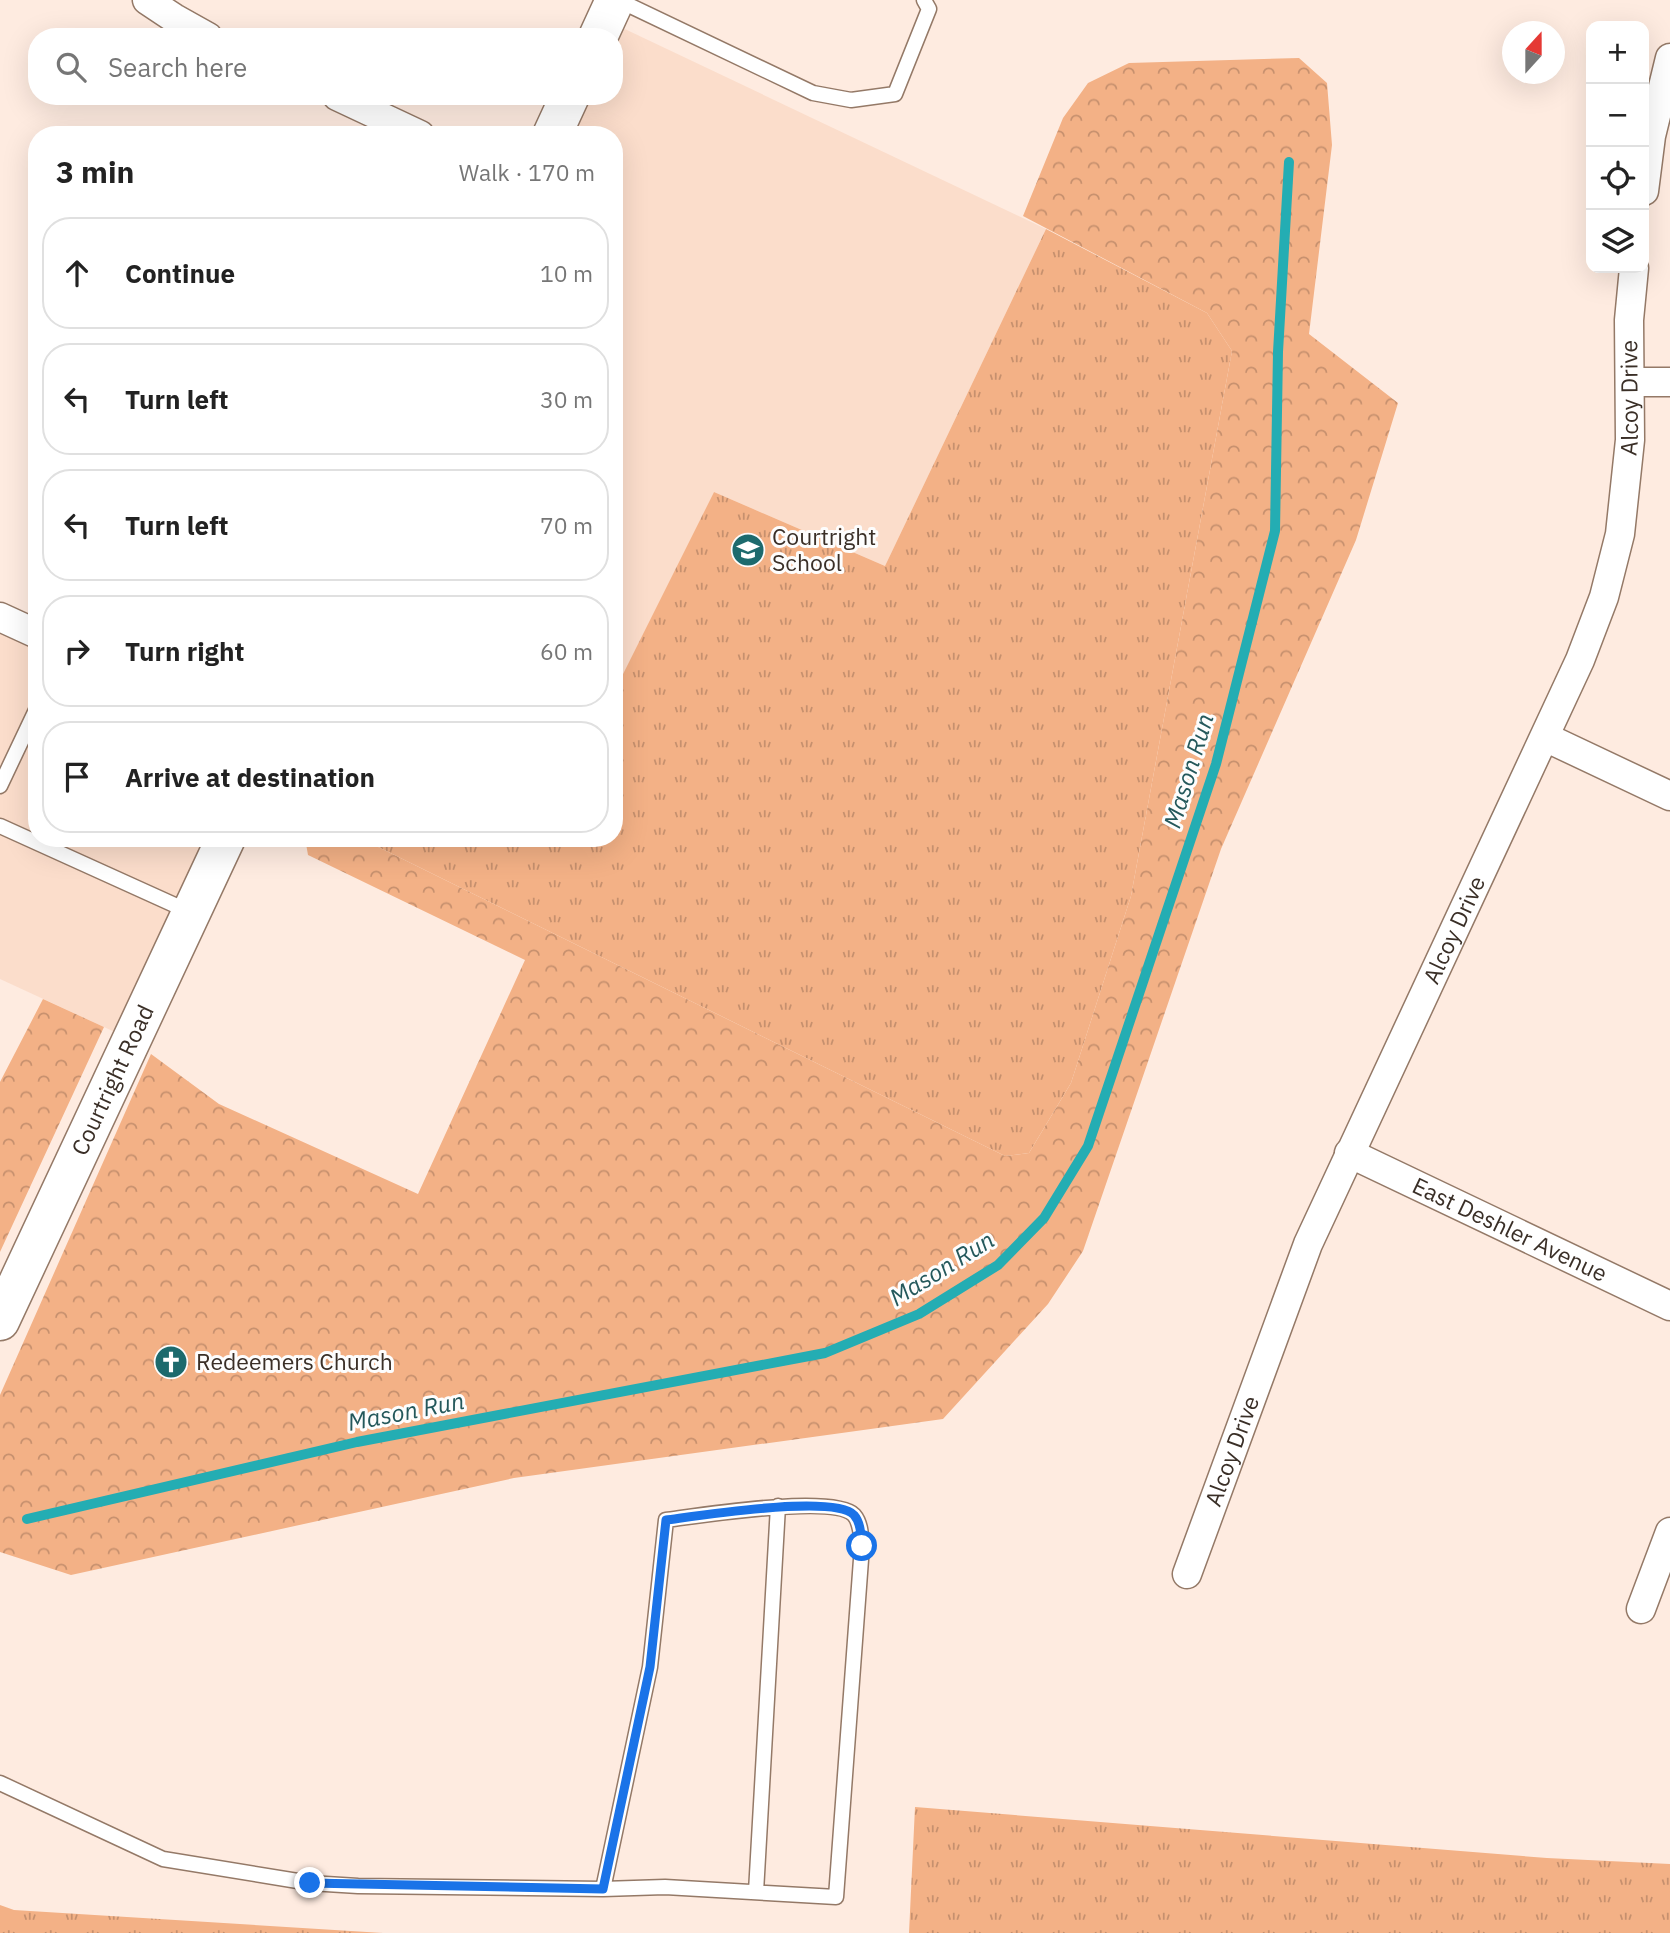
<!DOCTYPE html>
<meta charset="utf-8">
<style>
:root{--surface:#fff;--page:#f2f2f2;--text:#222;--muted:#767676;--line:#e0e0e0}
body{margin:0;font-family:"IBM Plex Sans",sans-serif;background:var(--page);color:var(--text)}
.controls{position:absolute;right:21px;top:21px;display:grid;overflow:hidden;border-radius:14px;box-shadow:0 7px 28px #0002}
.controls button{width:63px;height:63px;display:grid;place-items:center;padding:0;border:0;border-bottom:2px solid var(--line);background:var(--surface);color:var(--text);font:35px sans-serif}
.compass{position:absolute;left:1502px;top:21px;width:63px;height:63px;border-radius:50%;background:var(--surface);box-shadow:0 7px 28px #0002;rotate:21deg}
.stop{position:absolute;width:21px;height:21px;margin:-16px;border:5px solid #1a73e8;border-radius:50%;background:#fff}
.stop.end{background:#1a73e8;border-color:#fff;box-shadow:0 2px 7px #0008}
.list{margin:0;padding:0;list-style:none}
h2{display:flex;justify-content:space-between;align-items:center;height:91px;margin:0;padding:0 28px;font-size:30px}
h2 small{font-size:23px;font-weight:400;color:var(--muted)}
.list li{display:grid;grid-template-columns:46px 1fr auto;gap:21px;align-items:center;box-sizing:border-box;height:112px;margin:0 14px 14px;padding:0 14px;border:2px solid var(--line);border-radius:28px}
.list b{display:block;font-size:26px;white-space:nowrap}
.list em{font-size:23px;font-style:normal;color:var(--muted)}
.icon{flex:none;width:38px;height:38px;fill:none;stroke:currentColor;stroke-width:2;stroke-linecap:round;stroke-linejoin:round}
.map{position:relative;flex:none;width:1670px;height:1933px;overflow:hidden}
.search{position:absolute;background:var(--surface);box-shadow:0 7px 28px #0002;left:28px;top:28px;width:595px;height:77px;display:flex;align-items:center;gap:18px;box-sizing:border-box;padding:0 24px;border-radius:28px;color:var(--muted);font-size:26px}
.panel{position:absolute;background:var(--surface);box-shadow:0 7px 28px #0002;left:28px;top:126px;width:595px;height:721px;border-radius:28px}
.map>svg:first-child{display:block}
.built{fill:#fbddcb}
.grass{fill:url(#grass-tufts)}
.forest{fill:url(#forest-crowns)}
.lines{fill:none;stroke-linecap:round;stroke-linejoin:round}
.stream{stroke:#24adb3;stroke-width:10}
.lane-casing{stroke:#947967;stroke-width:17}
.street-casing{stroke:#947967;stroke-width:31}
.secondary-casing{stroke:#947967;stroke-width:41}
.lane{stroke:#fff;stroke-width:14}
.street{stroke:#fff;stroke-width:28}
.secondary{stroke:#fff;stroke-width:38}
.route{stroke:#1a73e8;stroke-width:9}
.labels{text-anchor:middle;stroke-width:6;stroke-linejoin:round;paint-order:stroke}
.street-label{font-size:23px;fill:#3a2f27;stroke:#fdfdfd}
.poi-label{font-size:23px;fill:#3a2f27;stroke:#fdfdfd;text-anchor:start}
.water-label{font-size:24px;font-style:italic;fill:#24585b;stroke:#fdfdfd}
</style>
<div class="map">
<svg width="1670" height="1933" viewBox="0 0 1670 1933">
<defs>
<pattern id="grass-tufts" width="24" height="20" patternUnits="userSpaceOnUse" patternTransform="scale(1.75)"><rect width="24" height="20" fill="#f3b186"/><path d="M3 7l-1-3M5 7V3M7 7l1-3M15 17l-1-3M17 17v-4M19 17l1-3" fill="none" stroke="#c6906e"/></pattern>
<pattern id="forest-crowns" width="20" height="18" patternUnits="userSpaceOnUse" patternTransform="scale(1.75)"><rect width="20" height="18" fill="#f3b186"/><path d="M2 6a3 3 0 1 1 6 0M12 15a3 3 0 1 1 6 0" fill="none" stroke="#c6906e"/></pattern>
</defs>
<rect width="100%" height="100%" fill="#feebe0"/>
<path class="built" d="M 610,22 L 1046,229 L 885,566 L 714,492 L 614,692 L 614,135 L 557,135 L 575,96 L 614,96 L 614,37 Z
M 0,620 L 37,637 L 37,838 L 223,838 L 130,1039 L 0,979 Z"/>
<path class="grass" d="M 1046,229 L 1207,313 L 1232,351 L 1131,896 L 1071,1083 L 1029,1153 L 1005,1156 L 360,838 L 614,838 L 614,692 L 714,492 L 885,566 Z
M 915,1807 L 1547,1858 L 1670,1864 L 1670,1933 L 909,1933 Z
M 0,1905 L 14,1910 L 383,1933 L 0,1933 Z"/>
<path class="forest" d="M 1299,58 L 1327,83 L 1332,145 L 1309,334 L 1398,403 L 1356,540 L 1221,849 L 1083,1251 L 1048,1304 L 943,1419 L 514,1478 L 71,1575 L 0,1552 L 0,1395 L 151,1054 L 219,1104 L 418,1194 L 525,960 L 308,855 L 305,838 L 360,838 L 1005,1156 L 1029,1153 L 1071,1083 L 1131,896 L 1232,351 L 1207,313 L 1023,216 L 1063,118 L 1088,83 L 1129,63 Z
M 43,999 L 104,1027 L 0,1252 L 0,1082 Z"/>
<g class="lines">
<path class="stream" d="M 27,1519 L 357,1442 L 825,1353 L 919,1314 L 998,1265 L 1044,1218 L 1088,1146 L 1216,764 L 1275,531 L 1278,352 L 1289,162"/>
<defs>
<path id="lane" d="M 618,0 L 813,93 L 851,100 L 895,94 L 929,9 L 924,0
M 0,786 L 37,708
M 0,826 L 190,912
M 0,1783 L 163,1859 L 310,1883 L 358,1886 L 603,1889 L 665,1887 L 836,1897 L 862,1546 C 861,1536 861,1523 854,1515 C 834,1494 697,1516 666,1520 L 650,1667 L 603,1889
M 756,1892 L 778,1506"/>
<g id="street">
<path d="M 147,0 L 174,18 L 208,37"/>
<path d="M 337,96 L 420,135"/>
<path d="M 1644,191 L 1651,136 L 1670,58"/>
<path d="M 1630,382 L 1670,382"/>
<path d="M 0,617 L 37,634"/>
<path d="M 1545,737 L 1670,796"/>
<path id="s1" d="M 1349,1153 L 1670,1306"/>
<path id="s2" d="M 1187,1574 L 1308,1244 L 1580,660 L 1604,597 L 1620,534 L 1630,440 L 1629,320 L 1634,268"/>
<path d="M 1641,1609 L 1670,1532"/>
</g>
<g id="secondary">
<path d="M 598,37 L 615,0"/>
<path d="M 552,135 L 570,96"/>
<path id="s3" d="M 0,1321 L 226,838"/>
</g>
</defs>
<use href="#lane" class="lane-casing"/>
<use href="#street" class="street-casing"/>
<use href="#secondary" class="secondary-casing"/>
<use href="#lane" class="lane"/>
<use href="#street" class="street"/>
<use href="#secondary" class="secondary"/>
</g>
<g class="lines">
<path class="route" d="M 310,1883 L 603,1889 L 650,1667 L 666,1520 C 697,1516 834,1494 854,1515 C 861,1523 861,1536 862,1546"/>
</g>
<defs>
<symbol id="school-disc" viewBox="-11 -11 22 22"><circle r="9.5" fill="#1d6a6d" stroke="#fdfdfd"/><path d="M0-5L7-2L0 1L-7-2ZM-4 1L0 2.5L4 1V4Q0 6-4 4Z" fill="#fff"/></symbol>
<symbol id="church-disc" viewBox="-11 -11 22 22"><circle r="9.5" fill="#1d6a6d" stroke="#fdfdfd"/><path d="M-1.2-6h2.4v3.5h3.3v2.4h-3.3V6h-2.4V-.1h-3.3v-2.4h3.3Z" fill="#fff"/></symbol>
</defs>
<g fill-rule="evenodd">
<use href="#school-disc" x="729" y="531" width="38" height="38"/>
<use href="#church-disc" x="152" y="1343" width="38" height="38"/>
</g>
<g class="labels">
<g class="street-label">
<text dy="8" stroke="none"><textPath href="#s2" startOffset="1265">Alcoy Drive</textPath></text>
<text dy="8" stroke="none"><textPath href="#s2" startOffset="698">Alcoy Drive</textPath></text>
<text dy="8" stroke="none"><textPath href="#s3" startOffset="266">Courtright Road</textPath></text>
<text dy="8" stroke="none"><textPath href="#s1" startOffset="178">East Deshler Avenue</textPath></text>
<text dy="8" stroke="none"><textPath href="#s2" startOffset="131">Alcoy Drive</textPath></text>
</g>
<g class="poi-label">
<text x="772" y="545">Courtright<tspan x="772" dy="26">School</tspan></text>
<text x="196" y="1370">Redeemers Church</text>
</g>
<g class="water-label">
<text transform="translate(1189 771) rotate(-73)" y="8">Mason Run</text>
<text transform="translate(942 1269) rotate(-32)" y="8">Mason Run</text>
<text transform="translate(406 1412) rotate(-11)" y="8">Mason Run</text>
</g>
</g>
</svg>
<div class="controls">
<button>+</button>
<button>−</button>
<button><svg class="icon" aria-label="locate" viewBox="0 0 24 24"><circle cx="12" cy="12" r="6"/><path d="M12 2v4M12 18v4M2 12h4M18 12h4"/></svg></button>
<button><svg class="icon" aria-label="layers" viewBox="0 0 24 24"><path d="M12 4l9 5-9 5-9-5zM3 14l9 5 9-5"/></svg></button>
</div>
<svg class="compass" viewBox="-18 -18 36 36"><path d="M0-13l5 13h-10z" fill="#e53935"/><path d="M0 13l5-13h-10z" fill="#767676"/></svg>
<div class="stop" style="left:862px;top:1546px"></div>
<div class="stop end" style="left:310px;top:1883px"></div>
<div class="search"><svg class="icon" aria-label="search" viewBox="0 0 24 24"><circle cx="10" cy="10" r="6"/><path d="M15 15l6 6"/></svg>Search here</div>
<section class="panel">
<h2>3 min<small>Walk · 170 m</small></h2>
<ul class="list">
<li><svg class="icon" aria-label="ahead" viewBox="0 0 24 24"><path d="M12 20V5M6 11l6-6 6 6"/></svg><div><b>Continue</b></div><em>10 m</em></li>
<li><svg class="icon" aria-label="left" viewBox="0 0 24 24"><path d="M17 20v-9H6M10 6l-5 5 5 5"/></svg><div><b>Turn left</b></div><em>30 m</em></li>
<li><svg class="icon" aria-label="left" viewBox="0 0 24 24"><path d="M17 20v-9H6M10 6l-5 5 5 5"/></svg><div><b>Turn left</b></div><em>70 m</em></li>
<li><svg class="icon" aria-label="right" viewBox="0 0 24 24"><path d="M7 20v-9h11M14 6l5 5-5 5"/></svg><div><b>Turn right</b></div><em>60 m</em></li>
<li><svg class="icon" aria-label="arrive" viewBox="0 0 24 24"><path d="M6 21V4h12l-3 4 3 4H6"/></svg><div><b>Arrive at destination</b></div></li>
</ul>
</section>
</div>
